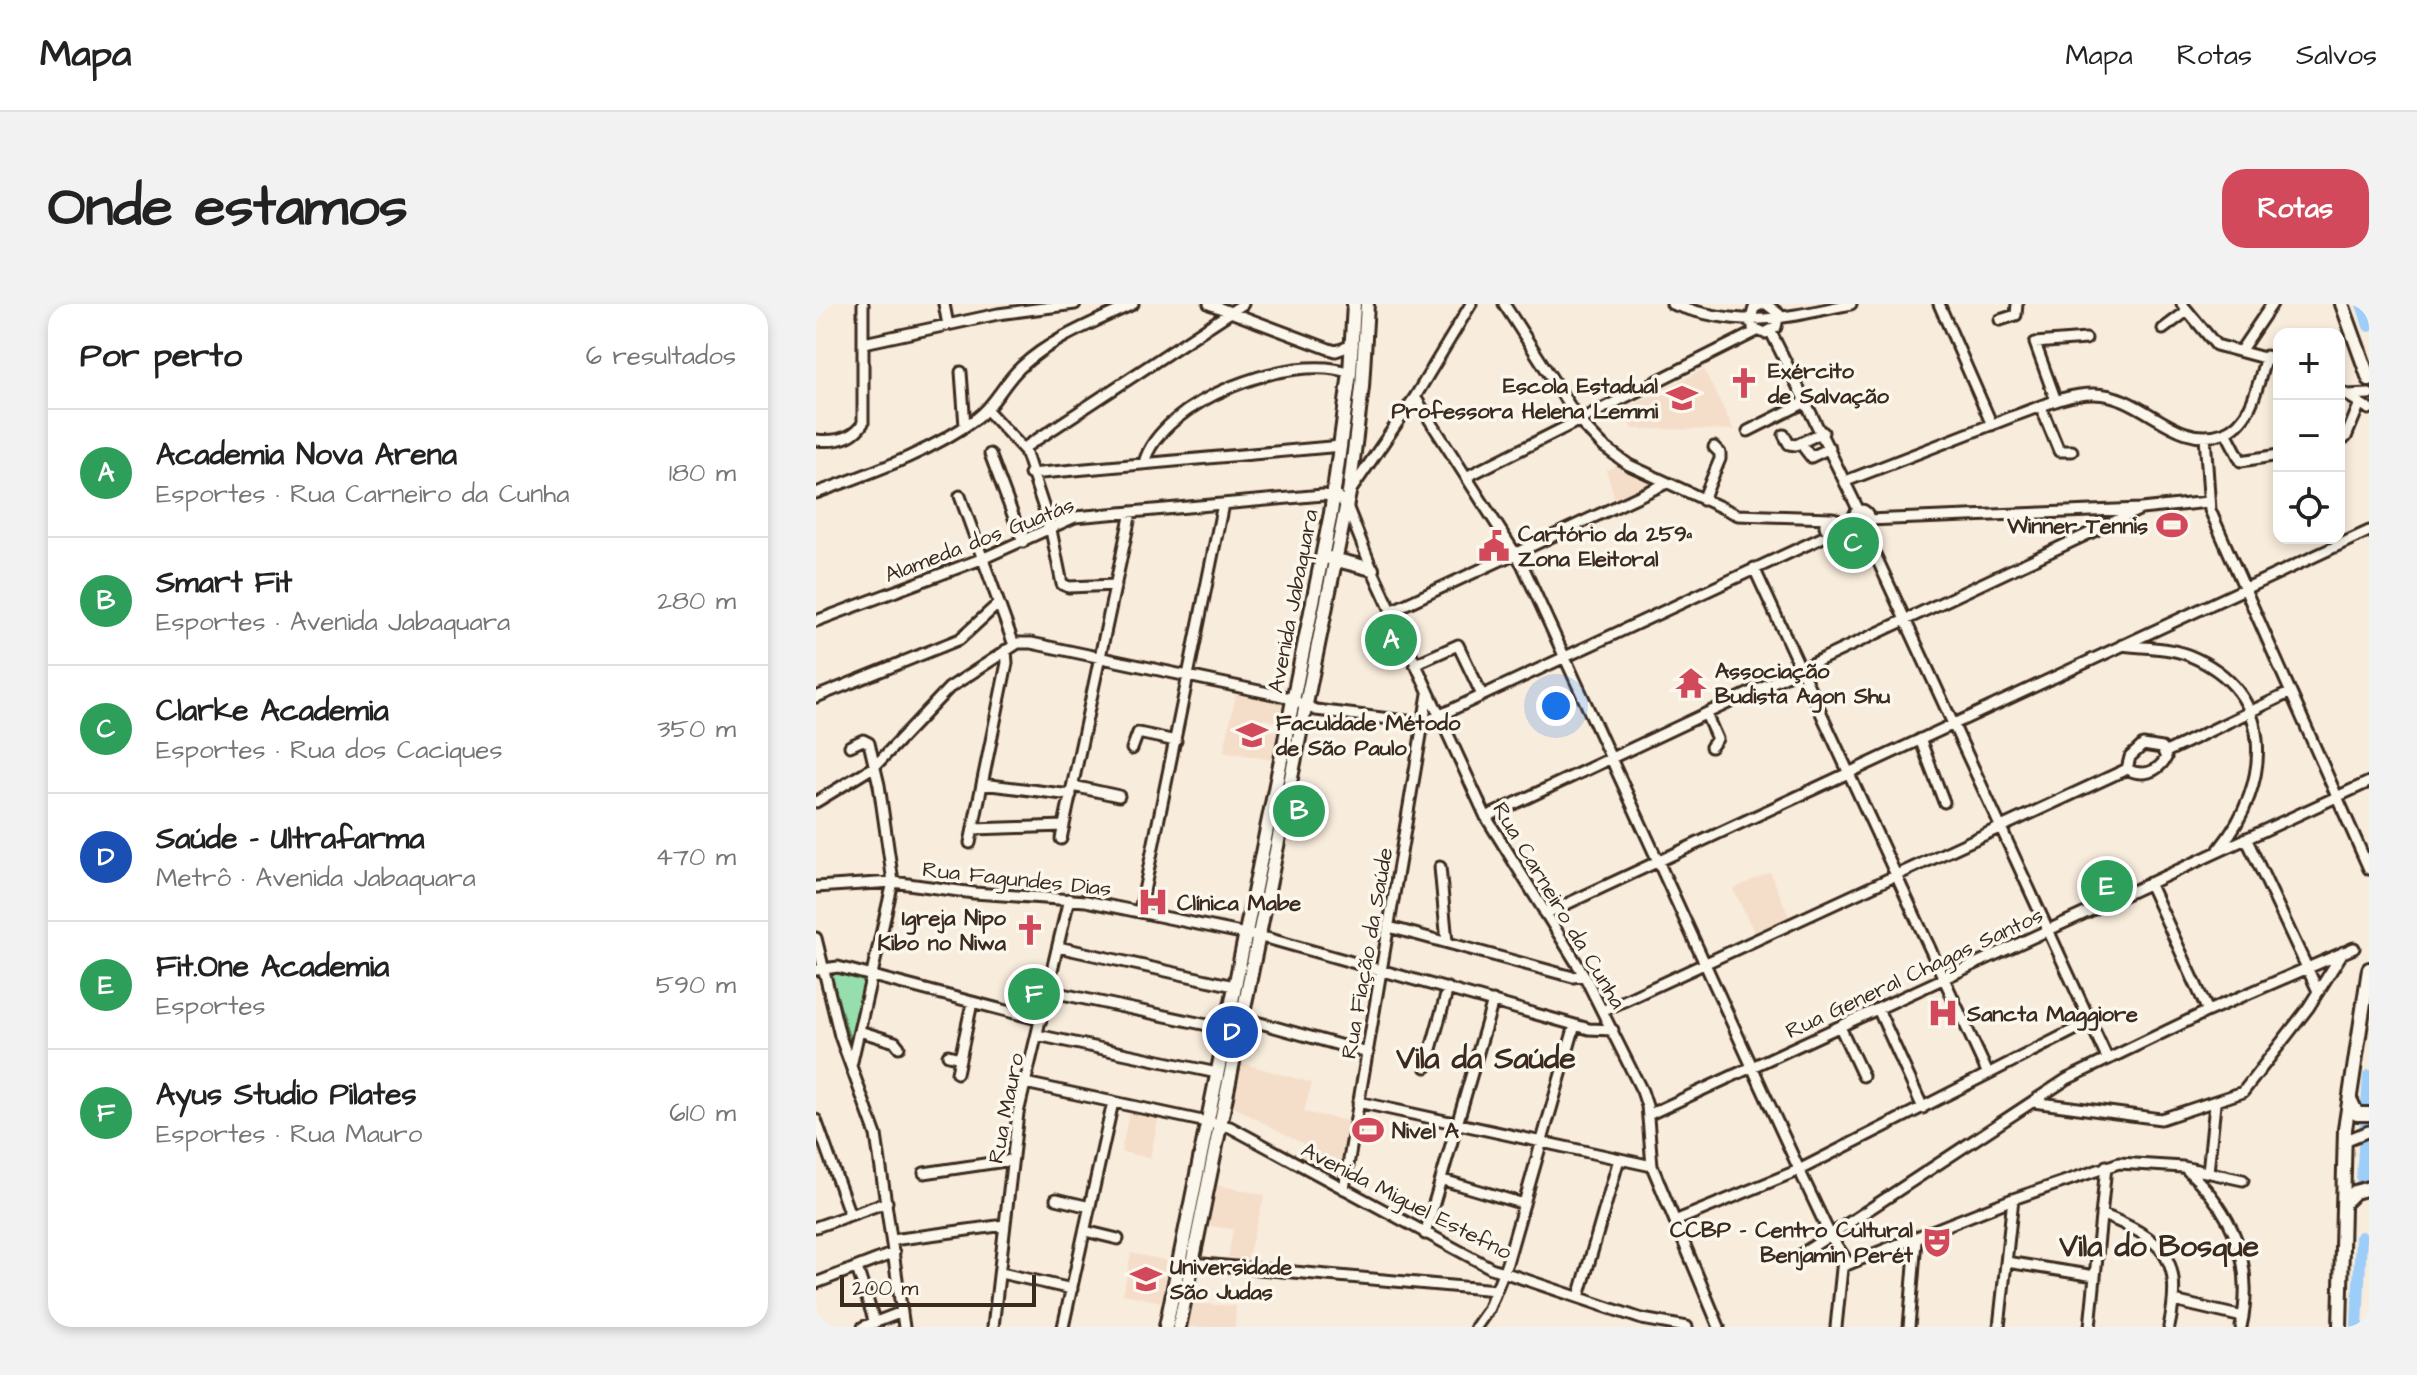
<!DOCTYPE html>
<html lang="pt">
<meta charset="utf-8">
<style>
:root{--surface:#fff;--page:#f2f2f2;--text:#222;--muted:#767676;--line:#e0e0e0;--accent:#d1495b}
body{margin:0;font-family:"Architects Daughter",sans-serif;background:var(--page);color:var(--text)}
.controls{position:absolute;right:24px;top:24px;display:grid;overflow:hidden;border-radius:16px;box-shadow:0 4px 12px #0003}
.controls button{width:72px;height:72px;display:grid;place-items:center;padding:0;border:0;border-bottom:2px solid var(--line);background:var(--surface);color:var(--text);font:40px sans-serif}
.scale{position:absolute;left:24px;bottom:20px;width:196px;box-sizing:border-box;padding-left:8px;border:4px solid #3b2a1e;border-top:0;font-size:22px;line-height:28px;white-space:nowrap;color:#3b2a1e;-webkit-text-stroke:6px #fbf7ec;paint-order:stroke}
.you{position:absolute;left:740px;top:402px;width:28px;height:28px;margin:-20px;border:6px solid #fff;border-radius:50%;background:#1a73e8;box-shadow:0 0 0 12px #1a73e833}
.badge{display:grid;place-items:center;width:52px;height:52px;border-radius:50%;background:var(--accent);color:#fff;font-size:26px;font-weight:700}
.pin{position:absolute;translate:-50% -50%;border:4px solid #fff;box-shadow:0 2px 8px #0006}
.list{margin:0;padding:0;list-style:none}
h2{display:flex;justify-content:space-between;align-items:center;height:104px;margin:0;padding:0 32px;font-size:34px}
h2 small{font-size:26px;font-weight:400;color:var(--muted)}
.list li{display:grid;grid-template-columns:52px 1fr auto;gap:24px;align-items:center;box-sizing:border-box;height:128px;padding:0 32px;border-top:2px solid var(--line)}
.list b{display:block;font-size:30px;white-space:nowrap}
.list p{margin:0;font-size:26px;white-space:nowrap;color:var(--muted)}
.list em{font-size:26px;font-style:normal;color:var(--muted)}
.icon{flex:none;width:44px;height:44px;fill:none;stroke:currentColor;stroke-width:2;stroke-linecap:round;stroke-linejoin:round}
.map{position:relative;flex:none;width:1553px;height:1023px;overflow:hidden;border-radius:24px}
header{display:flex;align-items:center;gap:48px;box-sizing:border-box;height:112px;padding:0 40px;background:var(--surface);border-bottom:2px solid var(--line)}
header strong{font-size:38px}
nav{display:flex;gap:44px;margin-inline-start:auto;font-size:28px}
.intro{display:flex;align-items:center;justify-content:space-between;box-sizing:border-box;height:192px;padding:0 48px}
h1{margin:0;font-size:56px}
.button{padding:20px 36px;border-radius:24px;background:var(--accent);color:#fff;font-size:28px;font-weight:700}
main{display:flex;gap:48px;padding:0 48px}
aside{flex:1;background:var(--surface);border-radius:24px;box-shadow:0 4px 12px #0003}
.map>svg:first-child{display:block}
.built{fill:#f5dec9}
.green{fill:#96dead;stroke:#688466;stroke-width:2}
.lines{fill:none;stroke-linecap:round;stroke-linejoin:round}
.river{stroke:#9dcdf9;stroke-width:12}
.minor-casing{stroke:#3b2a1e;stroke-width:15}
.major-casing{stroke:#3b2a1e;stroke-width:18}
.minor{stroke:#fbf7ec;stroke-width:9}
.major{stroke:#fbf7ec;stroke-width:12}
.labels{text-anchor:middle;stroke-width:7;stroke-linejoin:round;paint-order:stroke}
.poi-label{font-size:22px;font-weight:bold;fill:#3b2a1e;stroke:#fbf7ec;text-anchor:start}
.street-label{font-size:22px;fill:#3b2a1e;stroke:#fbf7ec}
.district-label{font-size:30px;font-weight:bold;fill:#3b2a1e;stroke:#fbf7ec}
</style>
<header>
<strong>Mapa</strong>
<nav><a>Mapa</a><a>Rotas</a><a>Salvos</a></nav>
</header>
<div class="intro"><h1>Onde estamos</h1><a class="button">Rotas</a></div>
<main>
<aside>
<h2>Por perto<small>6 resultados</small></h2>
<ul class="list">
<li><span class="badge" style="background:#2e9e5b">A</span><div><b>Academia Nova Arena</b><p>Esportes · Rua Carneiro da Cunha</p></div><em>180 m</em></li>
<li><span class="badge" style="background:#2e9e5b">B</span><div><b>Smart Fit</b><p>Esportes · Avenida Jabaquara</p></div><em>280 m</em></li>
<li><span class="badge" style="background:#2e9e5b">C</span><div><b>Clarke Academia</b><p>Esportes · Rua dos Caciques</p></div><em>350 m</em></li>
<li><span class="badge" style="background:#1a4fb4">D</span><div><b>Saúde – Ultrafarma</b><p>Metrô · Avenida Jabaquara</p></div><em>470 m</em></li>
<li><span class="badge" style="background:#2e9e5b">E</span><div><b>Fit.One Academia</b><p>Esportes</p></div><em>590 m</em></li>
<li><span class="badge" style="background:#2e9e5b">F</span><div><b>Ayus Studio Pilates</b><p>Esportes · Rua Mauro</p></div><em>610 m</em></li>
</ul>
</aside>
<div class="map">
<svg width="1553" height="1023" viewBox="0 0 1553 1023">
<rect width="100%" height="100%" fill="#f8ecdc"/>
<filter id="ink" filterUnits="userSpaceOnUse"><feTurbulence type="fractalNoise" baseFrequency=".0125" numOctaves="2"/><feDisplacementMap in="SourceGraphic" scale="16" xChannelSelector="R" yChannelSelector="G"/><feConvolveMatrix kernelMatrix="1 2 1 2 8 2 1 2 1" color-interpolation-filters="sRGB"/></filter>
<g filter="url(#ink)">
<path class="built" d="M 888,65 L 918,126 L 816,125 L 807,105 Z
M 803,161 L 832,178 L 832,180 L 799,195 L 790,166 Z
M 420,389 L 467,399 L 463,418 L 436,413 L 434,422 L 461,427 L 455,456 L 408,447 Z
M 954,568 L 973,612 L 938,628 L 917,585 Z
M 426,759 L 496,779 L 488,808 L 533,817 L 523,873 L 481,851 L 487,840 L 418,803 Z
M 313,809 L 342,816 L 334,854 L 305,848 Z
M 401,881 L 449,891 L 431,955 L 412,954 L 417,925 L 393,922 Z
M 315,949 L 353,957 L 345,998 L 307,990 Z
M 377,999 L 420,1002 L 419,1023 L 372,1023 Z"/>
<path class="green" d="M 20,669 L 48,677 L 34,737 L 15,671 Z"/>
<g class="lines">
<path class="river" d="M 1546,0 L 1553,22
M 1546,874 L 1553,772
M 1541,1023 L 1545,933"/>
<defs>
<path id="minor" d="M 128,0 L 132,21
M 393,0 L 513,45 L 520,47 L 537,41
M 688,0 L 764,118 L 787,142 L 813,161 L 922,211 L 1015,214
M 856,0 C 927,25 964,15 1035,0
M 1123,0 L 1176,121
M 1366,0 L 1400,41 L 1463,58
M 1184,16 L 1200,11 L 1201,0
M 934,18 L 938,4 L 946,0
M 937,24 L 949,29 L 960,23 L 963,10 L 950,0
M 1347,25 L 1371,7
M 955,28 L 1043,207
M 48,39 L 182,10 L 259,0
M 1425,46 L 1456,0
M 145,68 L 149,122
M 1523,86 L 1553,105
M 1531,91 L 1553,90
M 599,93 L 706,260 L 987,874 L 1015,933 L 1033,960
M 1240,97 L 1219,39 L 1270,35
M 1225,103 L 1243,147 L 1256,147
M 171,106 L 209,147 L 235,226 L 246,280 L 253,283 L 300,281
M 932,127 L 992,97
M 1410,128 L 1425,157 L 1463,151
M 968,131 L 973,140 L 980,141 L 1007,128
M 1389,132 L 1394,206 L 1553,565
M 0,136 C 18,138 37,135 47,119 L 47,0
M 1523,138 L 1530,133 L 1544,99
M 208,144 L 427,0
M 988,144 L 995,153 L 1014,144
M 174,150 L 207,238
M 328,159 C 344,97 478,47 534,69
M 214,170 L 525,142
M 652,172 L 941,27
M 1030,177 C 1085,156 1140,134 1195,113 C 1222,104 1249,90 1277,90 C 1327,89 1358,146 1407,129 C 1437,118 1442,79 1450,52
M 0,189 C 54,169 114,149 161,114 C 179,101 188,78 205,63 C 236,34 279,18 317,0
M 533,189 L 599,93 L 655,0
M 144,192 L 198,341
M 887,196 L 904,155 L 904,149 L 898,143
M1038 213a7 7 0 1 1 14 0a7 7 0 1 1-14 0Z
M1009 221a7 7 0 1 1 14 0a7 7 0 1 1-14 0Z
M 1051,216 L 1325,205 L 1392,198
M 1045,220 L 1291,754
M 938,264 L 1172,770
M 575,307 L 851,179
M 0,317 L 168,254 L 259,213 L 507,191 L 522,193 L 531,202 L 556,265 L 670,513 L 768,671 L 826,787 L 831,802 L 836,862 L 903,1023
M 1306,341 C 1328,344 1351,343 1372,351 C 1462,387 1456,480 1403,545
M 599,360 L 642,341 L 666,391
M 0,393 L 144,335 L 183,299
M 890,410 L 901,435 L 895,443
M 1104,435 L 1128,498
M 1327,441 L 1346,444 L 1350,454 C 1341,469 1326,473 1311,465 L 1314,453 Z
M 34,442 L 47,436 L 53,439 L 63,481 L 77,578 L 35,762
M 316,445 L 322,429 L 360,437
M 1350,448 L 1473,389
M 166,480 L 255,491
M 257,482 L 303,492
M 0,498 L 59,462 L 133,384 L 202,339 L 215,339 L 467,392 L 500,406 L 607,419 L 1016,229
M 670,513 L 1325,205
M 157,525 L 248,522
M 1430,534 L 1502,687
M 245,535 L 315,208
M 154,539 L 191,359 L 190,346
M 624,563 L 631,638
M 1333,579 L 1392,707
M 0,583 L 77,578 L 158,589 L 270,597 L 454,635 L 773,725 L 797,726
M 324,607 L 407,200
M 729,610 L 1553,227
M 573,623 L 757,673 L 768,671
M 0,634 L 24,732 L 60,831 L 88,1023
M 242,643 L 418,682
M 0,666 L 22,663 L 225,716
M 232,687 L 410,725
M 1062,705 L 1107,804
M 786,707 L 1311,465
M 426,714 L 552,749
M 1024,723 L 1047,772
M 43,727 L 79,738 L 83,743
M 221,731 L 401,769
M 132,751 L 144,754
M 610,763 L 632,684
M 141,769 L 156,699
M 209,779 L 414,823 L 675,964 L 826,1015 L 871,1023
M 542,798 L 836,862
M 1217,798 L 1345,815 L 1427,788 L 1492,704 L 1527,648
M 832,811 L 1553,478
M 0,816 L 34,911
M 1528,837 L 1553,827
M 1370,865 C 1417,907 1439,960 1425,1023
M 1392,868 L 1399,800
M 108,869 L 196,856
M 627,876 L 708,900
M 528,885 L 612,390
M 240,895 L 274,903
M 1285,910 C 1347,935 1368,953 1353,1023
M 859,917 L 983,866 L 1274,718
M 0,923 L 71,898
M 269,927 L 302,935
M 609,930 L 677,697
M 76,936 L 189,921
M 984,951 L 1251,775 L 1392,707 L 1538,644
M 1191,958 L 1279,972
M 376,959 L 680,986
M 1030,961 L 1197,895 L 1303,859 L 1367,863 L 1427,876
M 41,964 L 59,1019
M 185,969 L 256,985
M 0,979 L 78,949
M 763,993 L 803,855
M 1358,997 L 1427,1013
M 47,1023 L 86,1008
M 177,1023 L 202,809 L 253,595
M 247,1023 L 297,798
M 660,1023 L 672,1006 L 691,959 L 759,721
M 1020,1023 L 1027,955
M 1093,1023 L 1100,936
M 1183,1023 L 1197,895
M 1274,1023 L 1290,862"/>
<path id="major" d="M 1526,0 L 1553,75
M 513,254 L 556,265
M 1534,795 L 1541,810 L 1553,810
M 1527,900 L 1539,888 L 1553,884
M 350,1023 L 515,209 L 534,69 L 538,0
M 363,1023 L 533,189 L 546,83 L 551,0
M 1524,1023 L 1529,825 L 1553,665"/>
</defs>
<use href="#minor" class="minor-casing"/>
<use href="#major" class="major-casing"/>
<use href="#minor" class="minor"/>
<use href="#major" class="major"/>
</g>
</g>
<defs>
<symbol id="church-bare" viewBox="-9 -9 18 18"><path d="M-1.2-6h2.4v3.5h3.3v2.4h-3.3V6h-2.4V-.1h-3.3v-2.4h3.3Z" fill="#d1495b" stroke="#fbf7ec" stroke-width="2.5" paint-order="stroke"/></symbol>
<symbol id="school-bare" viewBox="-9 -9 18 18"><path d="M0-5L7-2L0 1L-7-2ZM-4 1L0 2.5L4 1V4Q0 6-4 4Z" fill="#d1495b" stroke="#fbf7ec" stroke-width="2.5" paint-order="stroke"/></symbol>
<symbol id="stadium-bare" viewBox="-9 -9 18 18"><path d="M0-5a6.5 5 0 1 0 0 10a6.5 5 0 1 0 0-10ZM-3.5-1.8h7v3.6h-7Z" fill="#d1495b" stroke="#fbf7ec" stroke-width="2.5" paint-order="stroke"/></symbol>
<symbol id="civic-bare" viewBox="-9 -9 18 18"><path d="M-.6-6.5H3V-4.5H.6V-3L4-1V1h2V6H-6V1h2V-1L-.6-3ZM-1.2 2.5V6h2.4V2.5Z" fill="#d1495b" stroke="#fbf7ec" stroke-width="2.5" paint-order="stroke"/></symbol>
<symbol id="temple-bare" viewBox="-9 -9 18 18"><path d="M0-6L5-2H3V0L6.5 2.5H4V6H1.5V3h-3V6H-4V2.5H-6.5L-3 0V-2H-5Z" fill="#d1495b" stroke="#fbf7ec" stroke-width="2.5" paint-order="stroke"/></symbol>
<symbol id="university-bare" viewBox="-9 -9 18 18"><path d="M0-5L7-2L0 1L-7-2ZM-4 1L0 2.5L4 1V4Q0 6-4 4Z" fill="#d1495b" stroke="#fbf7ec" stroke-width="2.5" paint-order="stroke"/></symbol>
<symbol id="hospital-bare" viewBox="-9 -9 18 18"><path d="M-5-5h3v3.5h4V-5h3V5h-3V1.5h-4V5h-3Z" fill="#d1495b" stroke="#fbf7ec" stroke-width="2.5" paint-order="stroke"/></symbol>
<symbol id="theatre-bare" viewBox="-9 -9 18 18"><path d="M-5-5.5Q0-4 5-5.5V0Q5 5 0 6Q-5 5-5 0ZM-3.3-2.5H-1v1.5H-3.3ZM1-2.5H3.3v1.5H1ZM-2.8 1Q0 5.5 2.8 1Z" fill="#d1495b" stroke="#fbf7ec" stroke-width="2.5" paint-order="stroke"/></symbol>
</defs>
<g fill-rule="evenodd">
<use href="#church-bare" x="906" y="57" width="44" height="44"/>
<use href="#school-bare" x="844" y="72" width="44" height="44"/>
<use href="#stadium-bare" x="1334" y="199" width="44" height="44"/>
<use href="#civic-bare" x="656" y="220" width="44" height="44"/>
<use href="#temple-bare" x="853" y="357" width="44" height="44"/>
<use href="#university-bare" x="414" y="409" width="44" height="44"/>
<use href="#hospital-bare" x="315" y="576" width="44" height="44"/>
<use href="#church-bare" x="192" y="604" width="44" height="44"/>
<use href="#hospital-bare" x="1105" y="687" width="44" height="44"/>
<use href="#stadium-bare" x="530" y="804" width="44" height="44"/>
<use href="#theatre-bare" x="1099" y="916" width="44" height="44"/>
<use href="#university-bare" x="308" y="953" width="44" height="44"/>
</g>
<g class="labels">
<g class="poi-label">
<text x="952" y="74">Exército<tspan x="952" dy="25">de Salvação</tspan></text>
<text x="842" y="89" text-anchor="end">Escola Estadual<tspan x="842" dy="25">Professora Helena Lemmi</tspan></text>
<text x="1332" y="229" text-anchor="end">Winner Tennis</text>
<text x="702" y="237">Cartório da 259ª<tspan x="702" dy="25">Zona Eleitoral</tspan></text>
<text x="899" y="374">Associação<tspan x="899" dy="25">Budista Agon Shu</tspan></text>
<text x="460" y="426">Faculdade Método<tspan x="460" dy="25">de São Paulo</tspan></text>
<text x="361" y="606">Clínica Mabe</text>
<text x="190" y="621" text-anchor="end">Igreja Nipo<tspan x="190" dy="25">Kibo no Niwa</tspan></text>
<text x="1151" y="717">Sancta Maggiore</text>
<text x="576" y="834">Nivel A</text>
<text x="1097" y="933" text-anchor="end">CCBP - Centro Cultural<tspan x="1097" dy="25">Benjamin Perét</tspan></text>
<text x="354" y="970">Universidade<tspan x="354" dy="25">São Judas</tspan></text>
</g>
<g class="street-label">
<text transform="translate(163 235) rotate(-21)" y="8">Alameda dos Guatás</text>
<text transform="translate(476 297) rotate(-79)" y="8">Avenida Jabaquara</text>
<text transform="translate(201 574) rotate(6)" y="8">Rua Fagundes Dias</text>
<text transform="translate(744 601) rotate(59)" y="8">Rua Carneiro da Cunha</text>
<text transform="translate(550 649) rotate(-80)" y="8">Rua Fiação da Saúde</text>
<text transform="translate(1098 668) rotate(-25)" y="8">Rua General Chagas Santos</text>
<text transform="translate(189 804) rotate(-79)" y="8">Rua Mauro</text>
<text transform="translate(591 896) rotate(27)" y="8">Avenida Miguel Estefno</text>
</g>
<g class="district-label">
<text x="670" y="764">Vila da Saúde</text>
<text x="1343" y="952">Vila do Bosque</text>
</g>
</g>
</svg>
<div class="controls">
<button>+</button>
<button>−</button>
<button><svg class="icon" aria-label="locate" viewBox="0 0 24 24"><circle cx="12" cy="12" r="6"/><path d="M12 2v4M12 18v4M2 12h4M18 12h4"/></svg></button>
</div>
<div class="scale">200 m</div>
<div class="you"></div>
<div class="pin badge" style="left:575px;top:336px;background:#2e9e5b">A</div>
<div class="pin badge" style="left:483px;top:507px;background:#2e9e5b">B</div>
<div class="pin badge" style="left:1037px;top:239px;background:#2e9e5b">C</div>
<div class="pin badge" style="left:416px;top:728px;background:#1a4fb4">D</div>
<div class="pin badge" style="left:1291px;top:582px;background:#2e9e5b">E</div>
<div class="pin badge" style="left:218px;top:690px;background:#2e9e5b">F</div>
</div>
</main>
